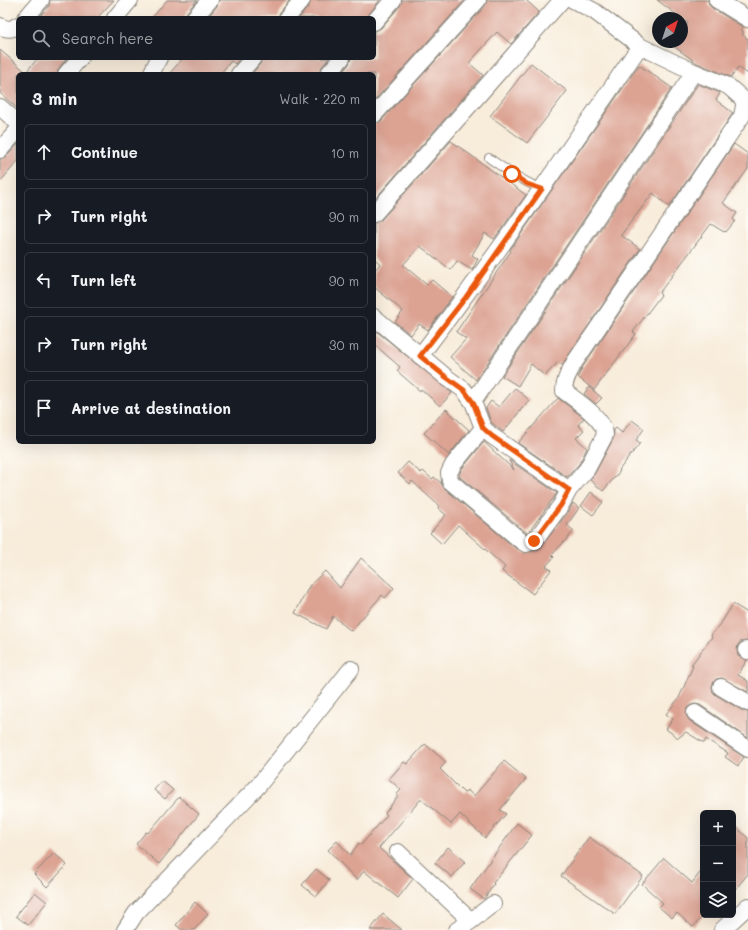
<!DOCTYPE html>
<meta charset="utf-8">
<style>
:root{--surface:#171b24;--page:#242831;--text:#f1f3f6;--muted:#9ea1a6;--line:#363941}
body{margin:0;font-family:Mali,sans-serif;background:var(--page);color:var(--text)}
.controls{position:absolute;right:12px;bottom:12px;display:grid;overflow:hidden;border-radius:6px;box-shadow:0 4px 16px #0002}
.controls button{width:36px;height:36px;display:grid;place-items:center;padding:0;border:0;border-bottom:1px solid var(--line);background:var(--surface);color:var(--text);font:20px sans-serif}
.compass{position:absolute;left:652px;top:12px;width:36px;height:36px;border-radius:50%;background:var(--surface);box-shadow:0 4px 16px #0002;rotate:39deg}
.stop{position:absolute;width:12px;height:12px;margin:-9px;border:3px solid #ea580c;border-radius:50%;background:#fff}
.stop.end{background:#ea580c;border-color:#fff;box-shadow:0 1px 4px #0008}
.list{margin:0;padding:0;list-style:none}
h2{display:flex;justify-content:space-between;align-items:center;height:52px;margin:0;padding:0 16px;font-size:17px}
h2 small{font-size:13px;font-weight:400;color:var(--muted)}
.list li{display:grid;grid-template-columns:26px 1fr auto;gap:12px;align-items:center;box-sizing:border-box;height:56px;margin:0 8px 8px;padding:0 8px;border:1px solid var(--line);border-radius:6px}
.list b{display:block;font-size:15px;white-space:nowrap}
.list em{font-size:13px;font-style:normal;color:var(--muted)}
.icon{flex:none;width:22px;height:22px;fill:none;stroke:currentColor;stroke-width:2;stroke-linecap:round;stroke-linejoin:round}
.map{position:relative;flex:none;width:748px;height:930px;overflow:hidden}
.search{position:absolute;background:var(--surface);box-shadow:0 4px 16px #0002;left:16px;top:16px;width:360px;height:44px;display:flex;align-items:center;gap:10px;box-sizing:border-box;padding:0 14px;border-radius:6px;color:var(--muted);font-size:15px}
.panel{position:absolute;background:var(--surface);box-shadow:0 4px 16px #0002;left:16px;top:72px;width:360px;height:372px;border-radius:6px}
.map>svg:first-child{display:block}
.building{fill:#dca393}
.lines{fill:none;stroke-linecap:round;stroke-linejoin:round}
.service-casing{stroke:#8a847b;stroke-width:10}
.minor-casing{stroke:#8a847b;stroke-width:18}
.service{stroke:#fff;stroke-width:8}
.minor{stroke:#fff;stroke-width:16}
.route{stroke:#ea580c;stroke-width:5}
</style>
<div class="map">
<svg width="748" height="930" viewBox="0 0 748 930">
<rect width="100%" height="100%" fill="#fdfcf7"/>
<filter id="ink" filterUnits="userSpaceOnUse"><feTurbulence type="fractalNoise" baseFrequency=".025" numOctaves="2"/><feDisplacementMap in="SourceGraphic" scale="8" xChannelSelector="R" yChannelSelector="G"/><feConvolveMatrix kernelMatrix="1 2 1 2 8 2 1 2 1" color-interpolation-filters="sRGB"/></filter>
<filter id="wash" filterUnits="userSpaceOnUse"><feTurbulence type="fractalNoise" baseFrequency=".012" numOctaves="4" result="noise"/><feDisplacementMap in="SourceGraphic" scale="16" xChannelSelector="R" yChannelSelector="G"/><feGaussianBlur stdDeviation="0.9" result="paint"/><feColorMatrix in="noise" values="0 0 0 0 0 0 0 0 0 0 0 0 0 0 0 0 0 1.4 0 .05"/><feComposite in="paint" operator="in"/></filter>
<g filter="url(#wash)">
<rect width="100%" height="100%" fill="#f8ecda"/>
<g id="blocks">
<path class="building" d="M 50,0 L 114,0 L 97,18 L 45,18 L 41,15 L 49,6 Z
M 167,0 L 197,0 L 187,12 L 185,18 L 152,18 Z
M 219,0 L 290,0 L 280,12 L 278,18 L 207,18 L 217,6 Z
M 311,0 L 380,0 L 366,18 L 299,18 L 309,6 Z
M 402,0 L 465,0 L 374,101 L 374,74 L 341,74 L 349,64 L 351,58 L 374,58 L 374,31 L 381,28 L 400,6 Z
M 487,0 L 526,0 L 539,12 L 511,44 L 497,32 L 469,63 L 483,75 L 374,200 L 374,124 L 381,121 L 485,6 Z
M 657,0 L 708,0 L 709,5 L 712,8 L 743,27 L 741,30 L 744,32 L 742,34 L 748,39 L 748,74 L 738,67 L 731,77 L 697,63 L 672,45 L 675,42 L 682,42 L 682,32 L 688,23 Z
M 0,50 L 26,72 L 38,58 L 67,58 L 59,68 L 57,74 L 18,74 L 18,109 L 0,93 Z
M 183,58 L 240,58 L 235,64 L 231,61 L 220,74 L 169,74 Z
M 262,58 L 329,58 L 321,68 L 319,74 L 252,74 L 260,64 Z
M 531,63 L 567,91 L 527,143 L 490,116 Z
M 639,65 L 672,88 L 476,380 L 450,357 L 466,339 L 456,332 L 511,251 L 510,250 Z
M 698,84 L 720,93 L 716,100 L 733,113 L 669,207 L 653,193 L 621,235 L 640,249 L 562,365 L 558,362 L 545,376 L 531,364 L 518,386 L 502,376 Z
M 451,141 L 526,195 L 494,239 L 485,233 L 472,255 L 478,259 L 472,270 L 457,261 L 451,270 L 420,246 L 403,265 L 427,285 L 432,280 L 452,297 L 428,330 L 419,324 L 411,335 L 395,322 L 403,311 L 374,287 L 374,271 L 380,264 L 374,258 L 374,223 L 381,220 Z
M 18,144 L 18,161 L 0,182 L 0,159 L 7,156 Z
M 734,144 L 748,154 L 748,169 L 723,203 L 737,213 L 733,219 L 735,221 L 726,232 L 725,231 L 724,232 L 711,224 L 659,293 L 661,295 L 633,332 L 636,334 L 594,390 L 578,377 L 582,368 Z
M 374,329 L 452,393 L 440,406 L 421,389 L 420,391 L 397,371 L 400,367 L 374,344 Z
M 589,387 L 602,398 L 596,404 L 584,394 Z
M 515,388 L 529,400 L 503,432 L 491,422 L 486,408 L 491,401 L 499,407 Z
M 558,398 L 584,418 L 578,425 L 584,430 L 576,438 L 587,448 L 579,464 L 567,477 L 518,443 Z
M 446,409 L 469,430 L 449,455 L 424,433 Z
M 632,420 L 644,429 L 636,440 L 640,443 L 619,470 L 620,471 L 603,491 L 590,480 L 595,473 L 613,439 L 614,430 L 616,428 L 622,433 Z
M 484,442 L 514,470 L 509,460 L 557,493 L 528,533 L 526,532 L 459,476 L 461,470 Z
M 408,462 L 421,473 L 423,471 L 432,479 L 434,477 L 441,483 L 444,488 L 514,547 L 525,553 L 537,550 L 541,547 L 569,511 L 573,503 L 579,508 L 567,525 L 574,531 L 552,555 L 554,557 L 546,566 L 551,570 L 533,594 L 502,571 L 505,567 L 458,525 L 442,544 L 430,533 L 446,515 L 438,508 L 439,506 L 412,481 L 410,484 L 398,473 Z
M 591,492 L 603,502 L 593,515 L 581,506 Z
M 361,558 L 394,588 L 385,598 L 382,595 L 351,631 L 333,616 L 326,629 L 295,613 L 310,585 L 325,571 L 340,588 Z
M 733,604 L 748,613 L 748,641 L 740,642 L 738,645 L 737,650 L 738,656 L 747,660 L 738,675 L 748,681 L 748,692 L 722,678 L 716,679 L 713,683 L 712,687 L 713,692 L 716,695 L 743,711 L 748,712 L 748,738 L 700,705 L 695,704 L 691,705 L 687,708 L 686,713 L 687,717 L 690,721 L 744,757 L 738,766 L 725,757 L 728,753 L 706,739 L 704,743 L 686,732 L 678,738 L 666,729 L 673,719 L 666,714 L 679,698 L 693,666 L 691,665 L 712,637 L 711,635 L 720,625 Z
M 425,744 L 446,762 L 440,769 L 464,793 L 467,790 L 474,796 L 504,761 L 526,779 L 500,810 L 506,814 L 485,838 L 460,814 L 451,824 L 421,799 L 379,848 L 413,879 L 398,898 L 364,871 L 357,880 L 328,850 L 337,841 L 350,855 L 359,843 L 361,845 L 387,815 L 385,813 L 398,796 L 396,795 L 401,790 L 389,779 L 404,762 L 407,764 Z
M 162,781 L 173,790 L 165,799 L 154,790 Z
M 179,797 L 199,814 L 159,864 L 136,844 L 146,832 L 148,833 Z
M 517,823 L 532,835 L 493,883 L 494,884 L 484,899 L 470,889 Z
M 733,824 L 748,838 L 748,874 L 733,892 Z
M 589,837 L 643,876 L 615,914 L 561,876 Z
M 448,847 L 465,862 L 452,877 L 435,863 Z
M 54,853 L 67,865 L 47,887 L 34,874 Z
M 664,858 L 692,883 L 703,869 L 703,916 L 693,927 L 677,913 L 672,918 L 659,907 L 663,903 L 642,884 Z
M 316,869 L 329,880 L 316,897 L 302,885 Z
M 35,892 L 47,902 L 28,925 L 16,916 Z
M 195,902 L 208,914 L 194,930 L 182,930 L 176,925 Z
M 383,914 L 402,930 L 370,930 Z"/>
</g>
</g>
<g filter="url(#ink)">
<use href="#blocks" fill-opacity="0" stroke="#8a847b" stroke-width="1"/>
<g class="lines">
<defs>
<path id="service" d="M 489,158 C 506,170 522,181 542,189"/>
<path id="minor" d="M 717,0 L 748,19
M 26,18 L 41,0
M 115,18 L 130,0
M 194,18 L 210,0
M 287,18 L 302,0
M 374,22 L 393,0
M 0,26 C 7,30 12,30 18,25
M 66,74 L 80,58
M 151,74 L 159,58
M 239,74 L 253,58
M 328,74 L 342,58
M 0,107 L 18,123
M 374,115 L 478,0
M 0,150 L 18,130
M 374,214 L 562,0
M 374,317 L 446,377 L 464,390 L 473,402 L 483,428 L 492,436 L 569,490 L 561,505 L 539,535 L 534,541 L 526,544 L 520,540 L 450,481 L 449,473 L 453,465 L 483,428
M 420,356 C 497,255 569,150 640,46
M 473,402 L 694,72
M 569,490 L 587,469 L 605,435 C 605,419 577,401 564,391 C 564,380 569,373 574,363 L 742,116 L 744,106 L 744,100 L 728,86 L 694,72 L 640,46 L 594,11 L 573,0
M 746,650 L 748,651
M 721,687 L 748,703
M 695,713 L 748,749
M 398,852 L 471,921
M 125,930 L 136,913 L 258,786 L 351,669
M 457,930 L 471,921 L 493,904
M 722,930 L 748,906"/>
</defs>
<use href="#service" class="service-casing"/>
<use href="#minor" class="minor-casing"/>
<use href="#service" class="service"/>
<use href="#minor" class="minor"/>
</g>
</g>
<g class="lines" filter="url(#ink)">
<path class="route" d="M 512,174 L 527,184 L 542,189 L 466,297 L 420,356 L 446,377 L 464,390 L 473,402 L 483,428 L 492,436 L 569,490 L 561,505 L 534,541"/>
</g>
</svg>
<div class="controls">
<button>+</button>
<button>−</button>
<button><svg class="icon" aria-label="layers" viewBox="0 0 24 24"><path d="M12 4l9 5-9 5-9-5zM3 14l9 5 9-5"/></svg></button>
</div>
<svg class="compass" viewBox="-18 -18 36 36"><path d="M0-13l5 13h-10z" fill="#e53935"/><path d="M0 13l5-13h-10z" fill="#9ea1a6"/></svg>
<div class="stop" style="left:512px;top:174px"></div>
<div class="stop end" style="left:534px;top:541px"></div>
<div class="search"><svg class="icon" aria-label="search" viewBox="0 0 24 24"><circle cx="10" cy="10" r="6"/><path d="M15 15l6 6"/></svg>Search here</div>
<section class="panel">
<h2>3 min<small>Walk · 220 m</small></h2>
<ul class="list">
<li><svg class="icon" aria-label="ahead" viewBox="0 0 24 24"><path d="M12 20V5M6 11l6-6 6 6"/></svg><div><b>Continue</b></div><em>10 m</em></li>
<li><svg class="icon" aria-label="right" viewBox="0 0 24 24"><path d="M7 20v-9h11M14 6l5 5-5 5"/></svg><div><b>Turn right</b></div><em>90 m</em></li>
<li><svg class="icon" aria-label="left" viewBox="0 0 24 24"><path d="M17 20v-9H6M10 6l-5 5 5 5"/></svg><div><b>Turn left</b></div><em>90 m</em></li>
<li><svg class="icon" aria-label="right" viewBox="0 0 24 24"><path d="M7 20v-9h11M14 6l5 5-5 5"/></svg><div><b>Turn right</b></div><em>30 m</em></li>
<li><svg class="icon" aria-label="arrive" viewBox="0 0 24 24"><path d="M6 21V4h12l-3 4 3 4H6"/></svg><div><b>Arrive at destination</b></div></li>
</ul>
</section>
</div>
